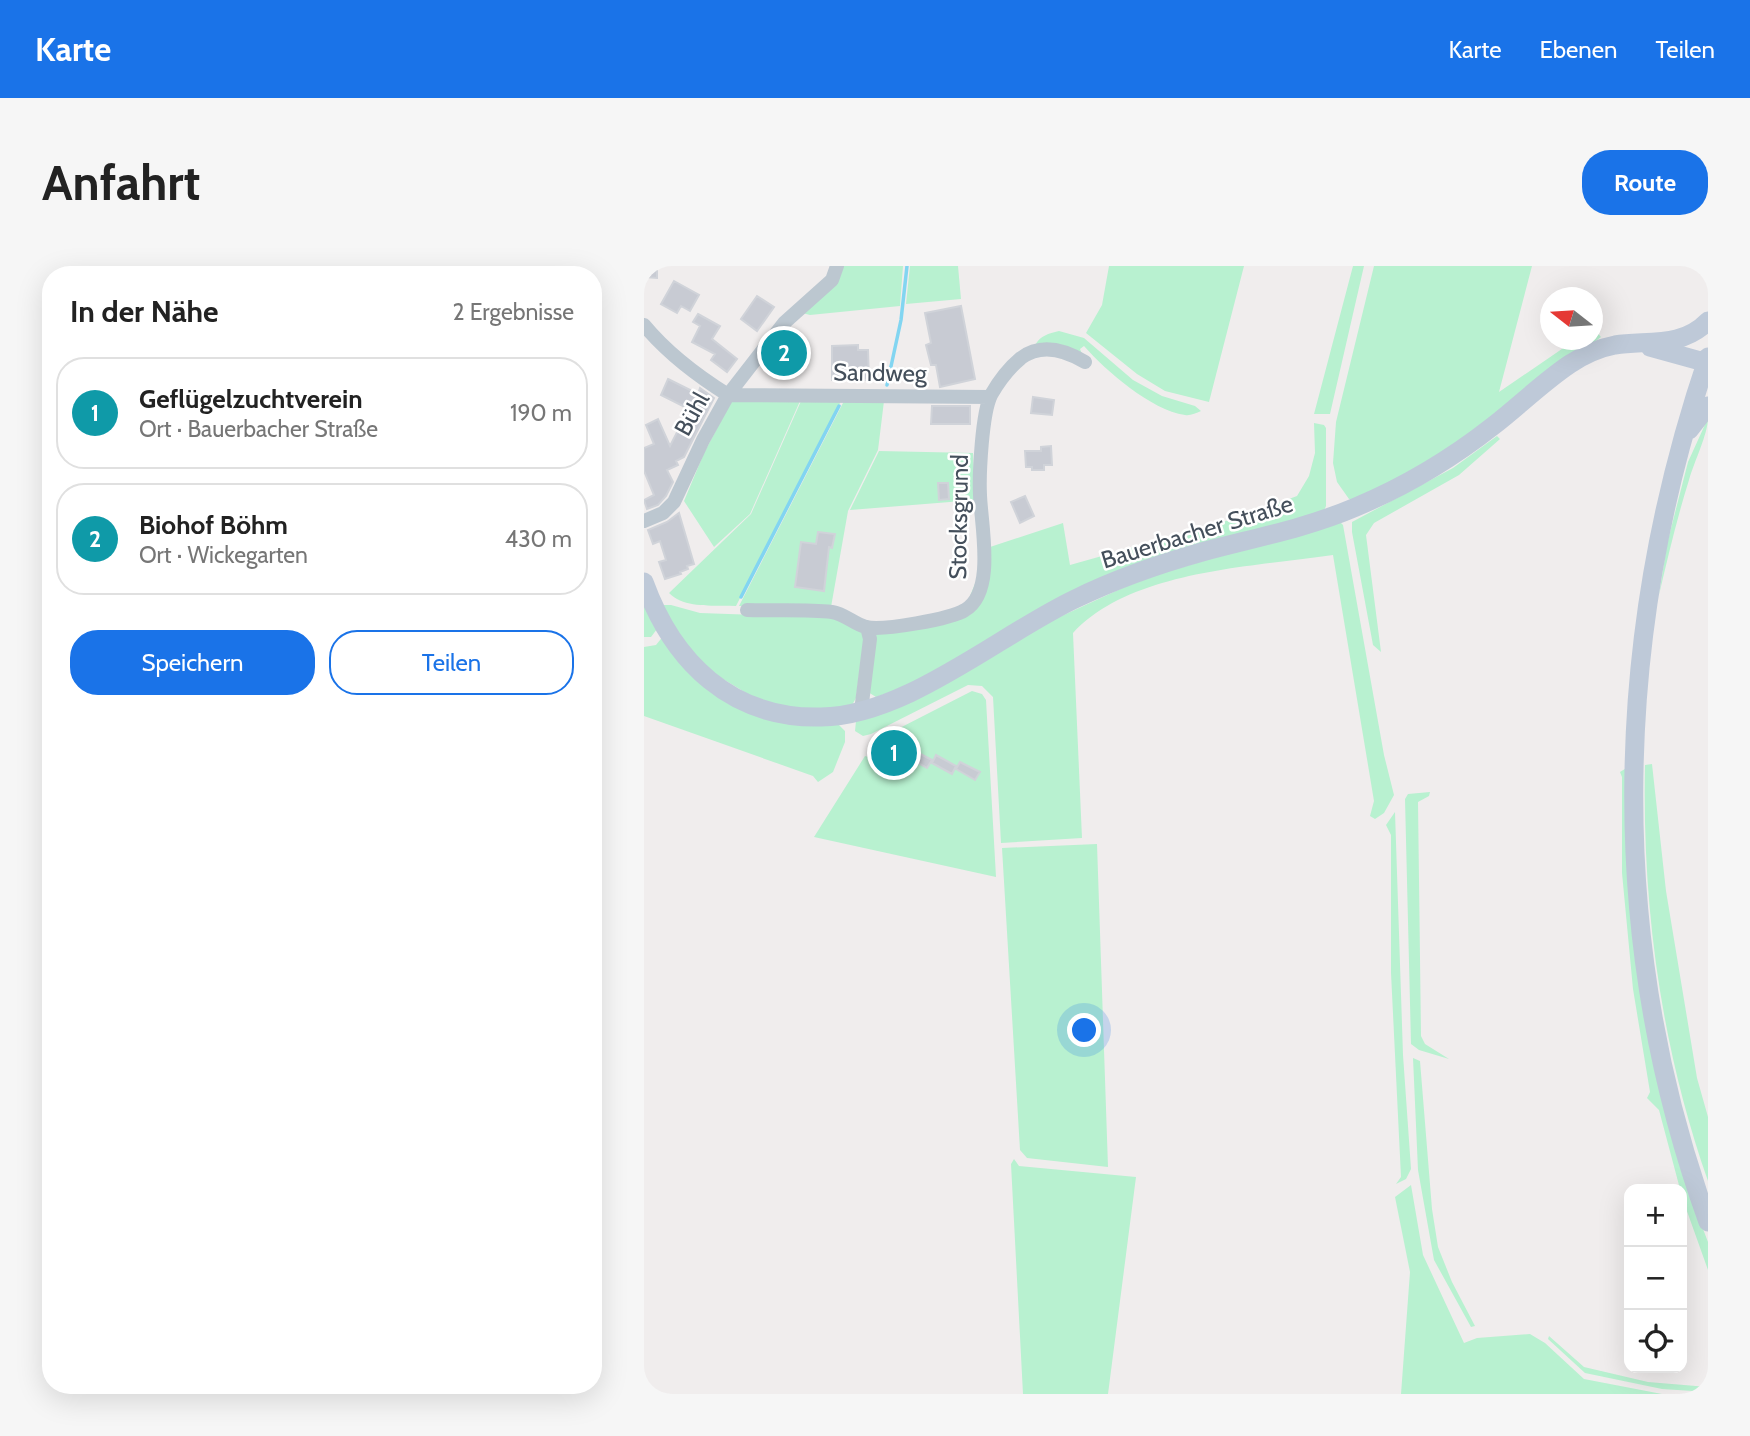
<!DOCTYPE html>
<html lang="de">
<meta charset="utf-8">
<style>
:root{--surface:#fff;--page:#f6f6f6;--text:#222;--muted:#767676;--line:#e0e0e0;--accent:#1a73e8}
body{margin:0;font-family:Cabin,sans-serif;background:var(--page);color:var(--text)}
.controls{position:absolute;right:21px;bottom:21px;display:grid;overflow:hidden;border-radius:14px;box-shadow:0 7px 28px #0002}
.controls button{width:63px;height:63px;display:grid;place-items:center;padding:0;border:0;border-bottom:2px solid var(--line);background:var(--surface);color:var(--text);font:35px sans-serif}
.compass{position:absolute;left:896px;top:21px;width:63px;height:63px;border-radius:50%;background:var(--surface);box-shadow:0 7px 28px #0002;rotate:287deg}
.you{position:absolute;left:441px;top:765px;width:24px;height:24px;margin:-18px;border:5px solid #fff;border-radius:50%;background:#1a73e8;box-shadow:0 0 0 10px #1a73e833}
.badge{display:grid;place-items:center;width:46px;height:46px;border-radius:50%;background:var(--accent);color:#fff;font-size:23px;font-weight:700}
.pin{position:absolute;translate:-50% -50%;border:4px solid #fff;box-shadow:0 2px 7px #0006}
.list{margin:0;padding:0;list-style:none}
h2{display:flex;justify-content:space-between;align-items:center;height:91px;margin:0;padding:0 28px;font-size:30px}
h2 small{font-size:23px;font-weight:400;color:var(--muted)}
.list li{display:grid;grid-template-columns:46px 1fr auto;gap:21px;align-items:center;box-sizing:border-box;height:112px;margin:0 14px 14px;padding:0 14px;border:2px solid var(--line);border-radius:28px}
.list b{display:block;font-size:26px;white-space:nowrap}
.list p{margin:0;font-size:23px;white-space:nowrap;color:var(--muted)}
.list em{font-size:23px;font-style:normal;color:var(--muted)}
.actions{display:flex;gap:14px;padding:21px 28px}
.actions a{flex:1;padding:16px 0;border:2px solid var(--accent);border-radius:28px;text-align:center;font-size:24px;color:var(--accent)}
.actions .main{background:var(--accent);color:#fff}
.icon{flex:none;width:38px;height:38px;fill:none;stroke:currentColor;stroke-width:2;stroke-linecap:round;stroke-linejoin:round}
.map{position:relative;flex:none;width:1064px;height:1128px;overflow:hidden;border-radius:28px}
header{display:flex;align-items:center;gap:42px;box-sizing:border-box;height:98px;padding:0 35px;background:var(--accent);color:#fff}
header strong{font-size:33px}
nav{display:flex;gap:38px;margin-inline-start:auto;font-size:24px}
.intro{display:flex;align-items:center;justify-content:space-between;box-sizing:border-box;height:168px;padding:0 42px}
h1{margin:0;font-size:49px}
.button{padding:18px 32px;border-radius:28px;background:var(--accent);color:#fff;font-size:24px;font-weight:700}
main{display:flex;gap:42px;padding:0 42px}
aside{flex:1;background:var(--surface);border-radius:28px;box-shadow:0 7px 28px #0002}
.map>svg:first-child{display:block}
.green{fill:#b8f1d0}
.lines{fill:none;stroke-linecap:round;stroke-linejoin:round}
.stream{stroke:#82d5f1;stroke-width:3.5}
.building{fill:#c8cbd3;stroke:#d0d3d9;stroke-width:2}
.street{stroke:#bcc7d0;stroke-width:14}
.secondary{stroke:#bec9d8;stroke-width:19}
.labels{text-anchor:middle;stroke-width:5;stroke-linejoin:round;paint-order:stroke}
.street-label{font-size:24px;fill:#444f5b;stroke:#fff}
</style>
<header>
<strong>Karte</strong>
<nav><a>Karte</a><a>Ebenen</a><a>Teilen</a></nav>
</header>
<div class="intro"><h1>Anfahrt</h1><a class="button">Route</a></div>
<main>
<aside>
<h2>In der Nähe<small>2 Ergebnisse</small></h2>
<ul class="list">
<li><span class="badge" style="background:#0f9aa8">1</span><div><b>Geflügelzuchtverein</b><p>Ort · Bauerbacher Straße</p></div><em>190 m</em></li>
<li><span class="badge" style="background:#0f9aa8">2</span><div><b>Biohof Böhm</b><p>Ort · Wickegarten</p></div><em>430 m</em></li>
</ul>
<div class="actions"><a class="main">Speichern</a><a>Teilen</a></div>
</aside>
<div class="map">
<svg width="1064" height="1128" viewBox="0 0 1064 1128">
<rect width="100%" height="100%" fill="#f0eded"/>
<path class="green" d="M 196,0 L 259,0 L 256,40 L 166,49 L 158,47 Z
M 266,0 L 314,0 L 317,33 L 262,38 Z
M 465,0 L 600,0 L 565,136 L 521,125 L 493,108 L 442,67 L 458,39 Z
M 709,0 L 720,0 L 686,148 L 670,148 Z
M 730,0 L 888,0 L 855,126 L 931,74 L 948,74 L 949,67 L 952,65 L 957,71 L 803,188 L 717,234 L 705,233 L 693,216 L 689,197 L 692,156 Z
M 415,65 L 440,72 L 489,114 L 518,130 L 551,140 L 557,145 C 552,147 546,150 541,149 C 507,144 462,105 440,80 L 436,83 L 438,88 L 391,79 C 397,69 404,68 415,65 Z
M 88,134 L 156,135 L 106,248 L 70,281 L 40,235 L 60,187 Z
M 157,135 L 197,135 L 92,340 C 70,339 41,343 25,327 L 107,248 Z
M 200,135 L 240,135 L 234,184 L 204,245 L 187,341 L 95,340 Z
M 1064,152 C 1064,168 1050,196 1045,214 C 1033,252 1024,291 1015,329 L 1023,278 L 1044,196 Z
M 670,157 L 680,159 L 682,162 L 682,240 L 679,247 L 517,293 L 266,419 L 232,431 L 224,426 L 228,365 L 317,352 L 346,281 L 419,257 L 426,299 L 596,251 L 653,230 L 665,210 L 671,187 Z
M 853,170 L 856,173 L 815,209 L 730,257 L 722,269 L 737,386 L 729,379 L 708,266 L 708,256 L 809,202 Z
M 235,185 L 329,187 L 331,234 L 206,244 Z
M 695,255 L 699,259 L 740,489 L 750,529 L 740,547 L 731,553 L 726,550 L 730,535 L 689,289 C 608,301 487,304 429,367 L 438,572 L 357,577 L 349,431 L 338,420 L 324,419 L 227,468 L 219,470 L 211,465 L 212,455 L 385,365 L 498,313 Z
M 0,335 L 13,363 L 7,371 L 0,371 Z
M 17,339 L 27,339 L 56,347 L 195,352 L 218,366 L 220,371 L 212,432 L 207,441 L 185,445 L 122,439 L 54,398 Z
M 20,369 L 60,417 L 194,458 L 201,465 L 201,476 L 189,506 L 174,516 L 169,510 L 0,450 L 0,381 L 12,379 Z
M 328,425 L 338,428 L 342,434 L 352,611 L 170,571 L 221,490 L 235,494 L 242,469 Z
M 1008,498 L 1022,625 L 1053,812 L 1064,851 L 1064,915 C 1017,781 998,641 1001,499 Z
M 984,501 L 988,615 L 1049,937 L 1064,976 L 1064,1004 L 1039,934 L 1038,923 L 1036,923 L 1015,844 L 1003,832 L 1006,826 L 989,723 L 978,607 L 978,511 L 976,506 Z
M 786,526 L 785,530 L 774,536 L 777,770 L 781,778 L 805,793 L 775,784 L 767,778 L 761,533 L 764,528 Z
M 751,546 L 759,789 L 767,903 L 762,913 L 752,918 L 757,911 L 747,707 L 747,569 L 742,559 Z
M 453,578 L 464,901 L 383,892 L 376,884 L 358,582 Z
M 769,792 L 776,795 L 788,943 L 794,981 L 808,1016 L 831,1060 L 827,1061 L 790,994 L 774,904 Z
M 370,893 L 375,900 L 492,911 L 464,1128 L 379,1128 L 367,898 Z
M 767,919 L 779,989 L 820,1077 L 833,1072 L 886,1068 L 901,1077 L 940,1113 L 1018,1128 L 757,1128 L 766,1006 L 751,931 Z
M 905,1070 L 940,1101 L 1004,1116 L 1064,1121 L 1064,1126 L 1018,1123 L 941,1107 L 904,1073 Z"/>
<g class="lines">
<path class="stream" d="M 243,119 L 257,54 L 263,0
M 97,331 L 195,140"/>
</g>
<path class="building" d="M 0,0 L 13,0 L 13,12 L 0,11 Z
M 30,15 L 55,29 L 46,45 L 37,40 L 33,47 L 17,38 Z
M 113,30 L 130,41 L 113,65 L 97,53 Z
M 317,40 L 331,113 L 296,121 L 292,99 L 287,99 L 282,79 L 287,77 L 281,47 Z
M 54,48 L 76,60 L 68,73 L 93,93 L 83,106 L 67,94 L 71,88 L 48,76 L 56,60 L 49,56 Z
M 141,71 L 157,83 L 141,104 L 125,92 Z
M 214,79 L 214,84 L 224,84 L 225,114 L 188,114 L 188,80 Z
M 24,113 L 54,128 L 56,122 L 70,132 L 40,191 L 32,195 L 34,199 L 23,204 L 29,216 L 22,230 L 14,239 L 3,243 L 0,234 L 10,229 L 0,205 L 0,182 L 10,178 L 2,159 L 14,153 L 26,180 L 45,143 L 17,129 Z
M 389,131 L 410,134 L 408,149 L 387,147 Z
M 288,140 L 326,140 L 326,158 L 287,158 Z
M 407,180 L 408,199 L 400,199 L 400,204 L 388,204 L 388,201 L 382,201 L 381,185 L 397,185 L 397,181 Z
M 294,217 L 304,217 L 305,233 L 295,234 Z
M 381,230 L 390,250 L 376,257 L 367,236 Z
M 35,247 L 50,298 L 43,300 L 44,303 L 36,306 L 37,308 L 21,313 L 15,296 L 22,294 L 16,275 L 9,278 L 4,264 L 23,256 Z
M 174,266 L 191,268 L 188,282 L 185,281 L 180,325 L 151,321 L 157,276 L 172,278 Z
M 242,476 L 267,483 L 288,494 L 283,502 L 260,489 L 258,498 L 237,493 Z
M 292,489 L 312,500 L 308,508 L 288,497 Z
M 316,496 L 336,506 L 331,514 L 312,503 Z"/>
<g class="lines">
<path class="street" d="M 0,59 C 24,88 52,109 84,129 L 59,174 L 30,236 L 19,247 L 0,255
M 84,129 L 346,131
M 84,129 L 140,57 L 188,14 L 193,0
M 103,344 C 131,345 161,343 188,346 C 201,348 210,358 222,361 C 238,365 307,353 321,344 C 352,326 337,259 336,229 C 335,208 338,147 347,129 C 355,115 365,102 377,92 C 397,77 421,84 441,96
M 217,445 L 226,373 L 223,361"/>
<path class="secondary" d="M 1006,81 L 1064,97
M 1064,91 C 968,373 962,674 1064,956
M 1045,164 L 1064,140
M 0,316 C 29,396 87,453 177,451 C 262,450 355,369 431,333 C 472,313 515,298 558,286 C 610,272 663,262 712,241 C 762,220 807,193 849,160 C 875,140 899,116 926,98 C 940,89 955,82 971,79 C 1004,74 1038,82 1064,55"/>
</g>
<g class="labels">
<g class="street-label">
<text transform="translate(236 107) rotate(1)" y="8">Sandweg</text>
<text transform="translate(48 148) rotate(-61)" y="8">Bühl</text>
<text transform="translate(315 251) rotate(-89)" y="8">Stocksgrund</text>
<text transform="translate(553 266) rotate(-17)" y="8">Bauerbacher Straße</text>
</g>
</g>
</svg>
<div class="controls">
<button>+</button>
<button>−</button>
<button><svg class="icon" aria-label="locate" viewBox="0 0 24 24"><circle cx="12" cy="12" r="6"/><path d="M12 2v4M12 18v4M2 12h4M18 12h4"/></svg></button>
</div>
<svg class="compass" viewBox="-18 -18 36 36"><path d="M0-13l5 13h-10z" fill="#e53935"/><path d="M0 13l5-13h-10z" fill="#767676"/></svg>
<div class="you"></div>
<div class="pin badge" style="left:250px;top:487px;background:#0f9aa8">1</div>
<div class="pin badge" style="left:140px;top:87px;background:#0f9aa8">2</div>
</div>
</main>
